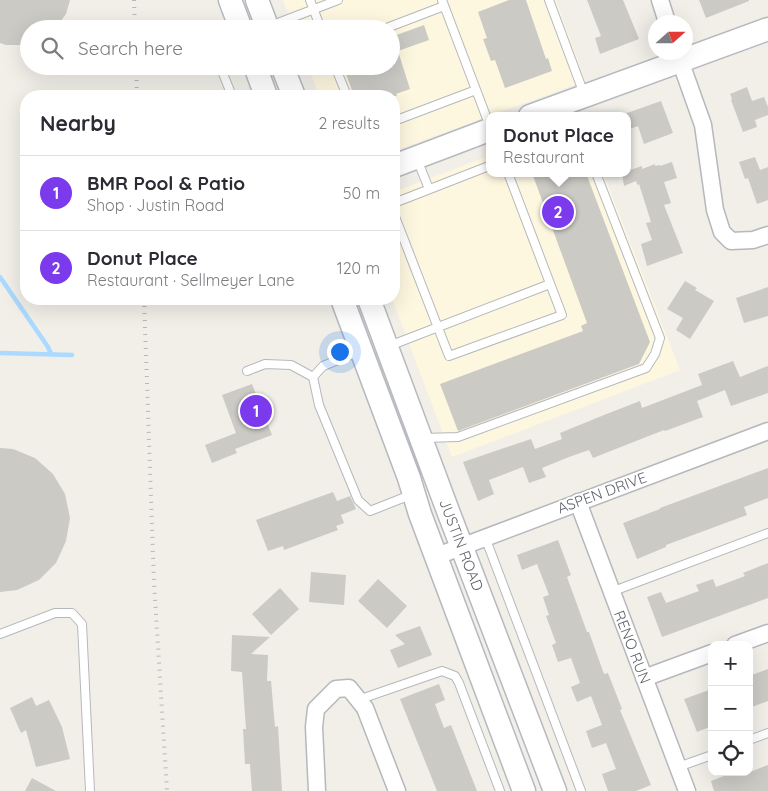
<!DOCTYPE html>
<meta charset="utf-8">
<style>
:root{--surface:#fff;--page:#f2f2f3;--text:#2b2b33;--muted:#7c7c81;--line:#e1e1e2;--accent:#7c3aed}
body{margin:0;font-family:Quicksand,sans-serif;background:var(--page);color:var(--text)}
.controls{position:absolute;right:15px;bottom:15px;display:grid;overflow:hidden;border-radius:10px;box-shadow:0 5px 20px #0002}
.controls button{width:45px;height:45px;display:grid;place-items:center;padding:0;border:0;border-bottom:1px solid var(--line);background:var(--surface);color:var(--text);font:25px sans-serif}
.compass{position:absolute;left:648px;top:15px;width:45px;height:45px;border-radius:50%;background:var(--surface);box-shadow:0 5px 20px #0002;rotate:69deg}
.you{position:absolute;left:339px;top:351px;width:18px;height:18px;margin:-12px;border:4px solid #fff;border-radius:50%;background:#1a73e8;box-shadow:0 0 0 8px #1a73e833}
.badge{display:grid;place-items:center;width:32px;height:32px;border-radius:50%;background:var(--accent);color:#fff;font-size:16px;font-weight:700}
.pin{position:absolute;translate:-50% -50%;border:2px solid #fff;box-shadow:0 1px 5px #0006}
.popup{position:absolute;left:486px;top:112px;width:145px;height:65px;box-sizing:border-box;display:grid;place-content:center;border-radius:10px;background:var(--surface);filter:drop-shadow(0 1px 4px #0005);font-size:16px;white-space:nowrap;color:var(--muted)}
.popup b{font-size:19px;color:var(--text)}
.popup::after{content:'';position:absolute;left:50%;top:100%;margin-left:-10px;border:10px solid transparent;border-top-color:var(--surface)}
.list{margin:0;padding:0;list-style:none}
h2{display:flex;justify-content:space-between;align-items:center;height:65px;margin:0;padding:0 20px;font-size:21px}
h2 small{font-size:16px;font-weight:400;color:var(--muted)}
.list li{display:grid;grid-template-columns:32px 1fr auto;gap:15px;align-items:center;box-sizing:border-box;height:75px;padding:0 20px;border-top:1px solid var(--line)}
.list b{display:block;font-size:19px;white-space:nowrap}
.list p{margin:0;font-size:16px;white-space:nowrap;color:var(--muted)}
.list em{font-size:16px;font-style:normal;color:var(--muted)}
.icon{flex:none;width:28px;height:28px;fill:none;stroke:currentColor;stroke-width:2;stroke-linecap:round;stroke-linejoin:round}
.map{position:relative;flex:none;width:768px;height:791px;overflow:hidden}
.search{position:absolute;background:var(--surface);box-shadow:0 5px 20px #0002;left:20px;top:20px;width:380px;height:55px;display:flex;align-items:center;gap:12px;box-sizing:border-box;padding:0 18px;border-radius:28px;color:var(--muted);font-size:19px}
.panel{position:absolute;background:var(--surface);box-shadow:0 5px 20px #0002;left:20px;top:90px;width:380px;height:215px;border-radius:20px}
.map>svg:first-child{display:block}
.commercial{fill:#fef7e0}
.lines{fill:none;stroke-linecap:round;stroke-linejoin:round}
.stream{stroke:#aadaff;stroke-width:4.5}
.building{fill:#cccac5}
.lane-casing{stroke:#b5b8bc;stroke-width:10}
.street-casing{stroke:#b5b8bc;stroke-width:19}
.secondary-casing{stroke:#b6babf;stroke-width:25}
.lane{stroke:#fff;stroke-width:8}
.street{stroke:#fff;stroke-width:16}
.secondary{stroke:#fff;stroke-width:22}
.rail{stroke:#b6b7b8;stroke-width:4;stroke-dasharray:1 6;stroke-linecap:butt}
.labels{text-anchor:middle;stroke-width:4;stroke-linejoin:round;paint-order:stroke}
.street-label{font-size:15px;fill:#5f6368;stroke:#fff}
</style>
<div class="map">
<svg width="768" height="791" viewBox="0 0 768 791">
<rect width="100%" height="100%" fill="#f1efe8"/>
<path class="commercial" d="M 283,0 L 556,0 L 585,81 L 394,151 L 394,96 L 319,96 L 308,66 L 391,66 L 391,29 L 294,29 Z
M 489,156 L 489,173 L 603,173 L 680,370 L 452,457 L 392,299 L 394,299 L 394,192 Z"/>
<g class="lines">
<path class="stream" d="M 0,277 L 48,347 L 51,354
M 0,353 L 72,355"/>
</g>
<path class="building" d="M 0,0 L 70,0 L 66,14 L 55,29 L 29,29 L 29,43 L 24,45 L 6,45 L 0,43 Z
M 509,0 L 526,0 L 546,59 L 548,58 L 552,71 L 505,88 L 495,60 L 491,61 L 483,39 L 487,38 L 478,12 Z
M 587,0 L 623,0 L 639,39 L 600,54 L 595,38 L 601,36 Z
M 699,0 L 749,0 L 749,1 L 706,18 Z
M 424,25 L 429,40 L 398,51 L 410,89 L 396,94 L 397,96 L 361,96 L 359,91 L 353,93 L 343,66 L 391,66 L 391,37 Z
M 747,87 L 752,101 L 764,97 L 768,107 L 768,115 L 755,120 L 757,127 L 743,132 L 731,100 L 732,99 L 730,94 Z
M 661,101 L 673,133 L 644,144 L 638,126 L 627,130 L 627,113 Z
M 755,157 L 760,170 L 768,167 L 768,200 L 757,204 L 748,178 L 745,179 L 739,162 Z
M 672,162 L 677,178 L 664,182 L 671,203 L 664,205 L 683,253 L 647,266 L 641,244 L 652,240 L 646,223 L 651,222 L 639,184 L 637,185 L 636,181 L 624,186 L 622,173 L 627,173 L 627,171 L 642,166 L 642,169 L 655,164 L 655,166 L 660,165 L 660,166 Z
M 532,173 L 586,173 L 650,342 L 639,364 L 458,431 L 440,384 L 583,331 L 581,326 L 587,323 Z
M 685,281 L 697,288 L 695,290 L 714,301 L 690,339 L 676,330 L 683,318 L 667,309 Z
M 768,287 L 768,316 L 744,323 L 736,298 Z
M 733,361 L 740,377 L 768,366 L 768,393 L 731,406 L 725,390 L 697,401 L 703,417 L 665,431 L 664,430 L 593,458 L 589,450 L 569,457 L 542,468 L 546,477 L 529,483 L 523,467 L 489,480 L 494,494 L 478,501 L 463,462 L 531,439 L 535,449 L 562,439 L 560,433 L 604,415 L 640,401 L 642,408 L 702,385 L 698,374 Z
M 252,384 L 272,435 L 235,449 L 237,453 L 212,463 L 205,445 L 236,433 L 222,395 Z
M 0,448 L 13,449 L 35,458 L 53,474 L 65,494 L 70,518 L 66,541 L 56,563 L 39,580 L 17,590 L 0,592 Z
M 768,468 L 768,498 L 744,507 L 747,515 L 666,545 L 666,547 L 637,559 L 623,523 L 660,509 L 660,508 Z
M 333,492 L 337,501 L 350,496 L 356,509 L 341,515 L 344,523 L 336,526 L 338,530 L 284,550 L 283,546 L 268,551 L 256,520 Z
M 558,540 L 571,575 L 567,577 L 587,632 L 589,632 L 604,674 L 608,673 L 622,709 L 620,710 L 651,785 L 636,791 L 608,791 L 602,774 L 616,769 L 606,743 L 592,748 L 586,731 L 602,725 L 591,696 L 577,702 L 571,687 L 580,683 L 571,658 L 558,662 L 552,645 L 556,643 L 546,616 L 549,615 L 543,597 L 549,595 L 537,564 L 522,570 L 517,555 Z
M 768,563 L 768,598 L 662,637 L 647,597 L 661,592 L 666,603 L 699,591 L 696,585 L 713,579 L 716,587 L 745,576 L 743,573 Z
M 311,572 L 346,575 L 344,605 L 309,602 Z
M 378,579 L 407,606 L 387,628 L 358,601 Z
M 280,588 L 299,609 L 271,635 L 252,614 Z
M 420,626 L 432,655 L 398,668 L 390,650 L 405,644 L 395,635 Z
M 232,635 L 270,637 L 251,654 L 268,655 L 267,681 L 271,681 L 275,727 L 278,726 L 282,791 L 252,791 L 250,764 L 245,764 L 243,729 L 246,729 L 242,672 L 231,671 Z
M 768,669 L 768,701 L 749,708 L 749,676 Z
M 439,684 L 445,700 L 435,704 L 444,728 L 451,725 L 477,791 L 437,791 L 400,699 Z
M 712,689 L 712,726 L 697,732 L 684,699 Z
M 32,697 L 36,706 L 49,700 L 62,727 L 70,759 L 36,767 L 26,730 L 21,733 L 10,708 Z
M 768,765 L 768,791 L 714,791 L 711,781 L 734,772 L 750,772 Z
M 32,778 L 56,791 L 25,791 Z"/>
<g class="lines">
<defs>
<path id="lane" d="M 310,0 L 321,29
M 442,0 L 489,124
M 549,0 L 584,94
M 270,26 L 338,0
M 384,29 L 444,6
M 220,66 L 232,96
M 335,66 L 347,96
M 394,121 L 476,90
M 417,159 L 429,189
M 394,203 L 489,166
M 394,214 L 449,356 L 562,315 L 508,173
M 389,346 L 550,284
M 360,351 L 323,366 L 313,377 L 319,405 L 358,500 L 370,511 L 413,494
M 247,371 L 265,364 L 291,365 L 313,377
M 423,438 L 458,437 L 646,368 L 655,354 L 660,338 L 596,173
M 485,537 L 581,791
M 611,592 L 768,533
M 0,634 L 55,613 L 72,613 L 82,624 L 90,791
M 358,700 L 442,671 L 455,676 L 459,683 L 500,791
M 749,740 L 768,733
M 678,767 L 712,755"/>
<path id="street" d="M 660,0 L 667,22
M 677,52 L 703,125 L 715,210 L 722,232 L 731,241 L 753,240 L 768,235
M 578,502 L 687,791
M 437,556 L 768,431
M 735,645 L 768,633
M 644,678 L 712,653
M 317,791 L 314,727 L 316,709 L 336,689 L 349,688 L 365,708 L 397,791"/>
<path id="secondary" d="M 230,0 L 241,29
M 257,0 L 268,29
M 255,66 L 266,96
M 282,66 L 294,96
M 530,116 L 768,29
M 394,166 L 489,130
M 342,299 L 409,478 L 420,514 L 524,791
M 369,299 L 448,511 L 555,791"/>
</defs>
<use href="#lane" class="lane-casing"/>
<use href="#street" class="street-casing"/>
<use href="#secondary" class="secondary-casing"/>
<use href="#lane" class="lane"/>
<use href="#street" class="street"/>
<use href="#secondary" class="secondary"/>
<path class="rail" d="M 134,0 L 135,29
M 136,66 L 137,96
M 144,299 L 154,582 L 167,791"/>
</g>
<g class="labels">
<g class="street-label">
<text transform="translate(602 493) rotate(-20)" y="5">ASPEN DRIVE</text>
<text transform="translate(461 545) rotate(69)" y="5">JUSTIN ROAD</text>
<text transform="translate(632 647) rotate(69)" y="5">RENO RUN</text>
</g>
</g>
</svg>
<div class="controls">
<button>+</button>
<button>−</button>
<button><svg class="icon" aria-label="locate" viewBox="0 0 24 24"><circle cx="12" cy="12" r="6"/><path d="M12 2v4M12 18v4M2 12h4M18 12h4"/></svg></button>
</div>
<svg class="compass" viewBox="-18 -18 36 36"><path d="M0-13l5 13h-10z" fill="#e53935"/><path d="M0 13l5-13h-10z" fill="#7c7c81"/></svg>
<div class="you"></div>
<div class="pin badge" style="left:256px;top:411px">1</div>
<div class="pin badge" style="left:558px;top:212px">2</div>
<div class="popup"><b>Donut Place</b>Restaurant</div>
<div class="search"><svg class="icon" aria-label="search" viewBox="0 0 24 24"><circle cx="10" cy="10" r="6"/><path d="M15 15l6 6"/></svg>Search here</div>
<section class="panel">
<h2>Nearby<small>2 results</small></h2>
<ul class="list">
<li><span class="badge">1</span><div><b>BMR Pool &amp; Patio</b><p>Shop · Justin Road</p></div><em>50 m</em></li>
<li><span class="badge">2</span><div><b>Donut Place</b><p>Restaurant · Sellmeyer Lane</p></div><em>120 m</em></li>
</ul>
</section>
</div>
